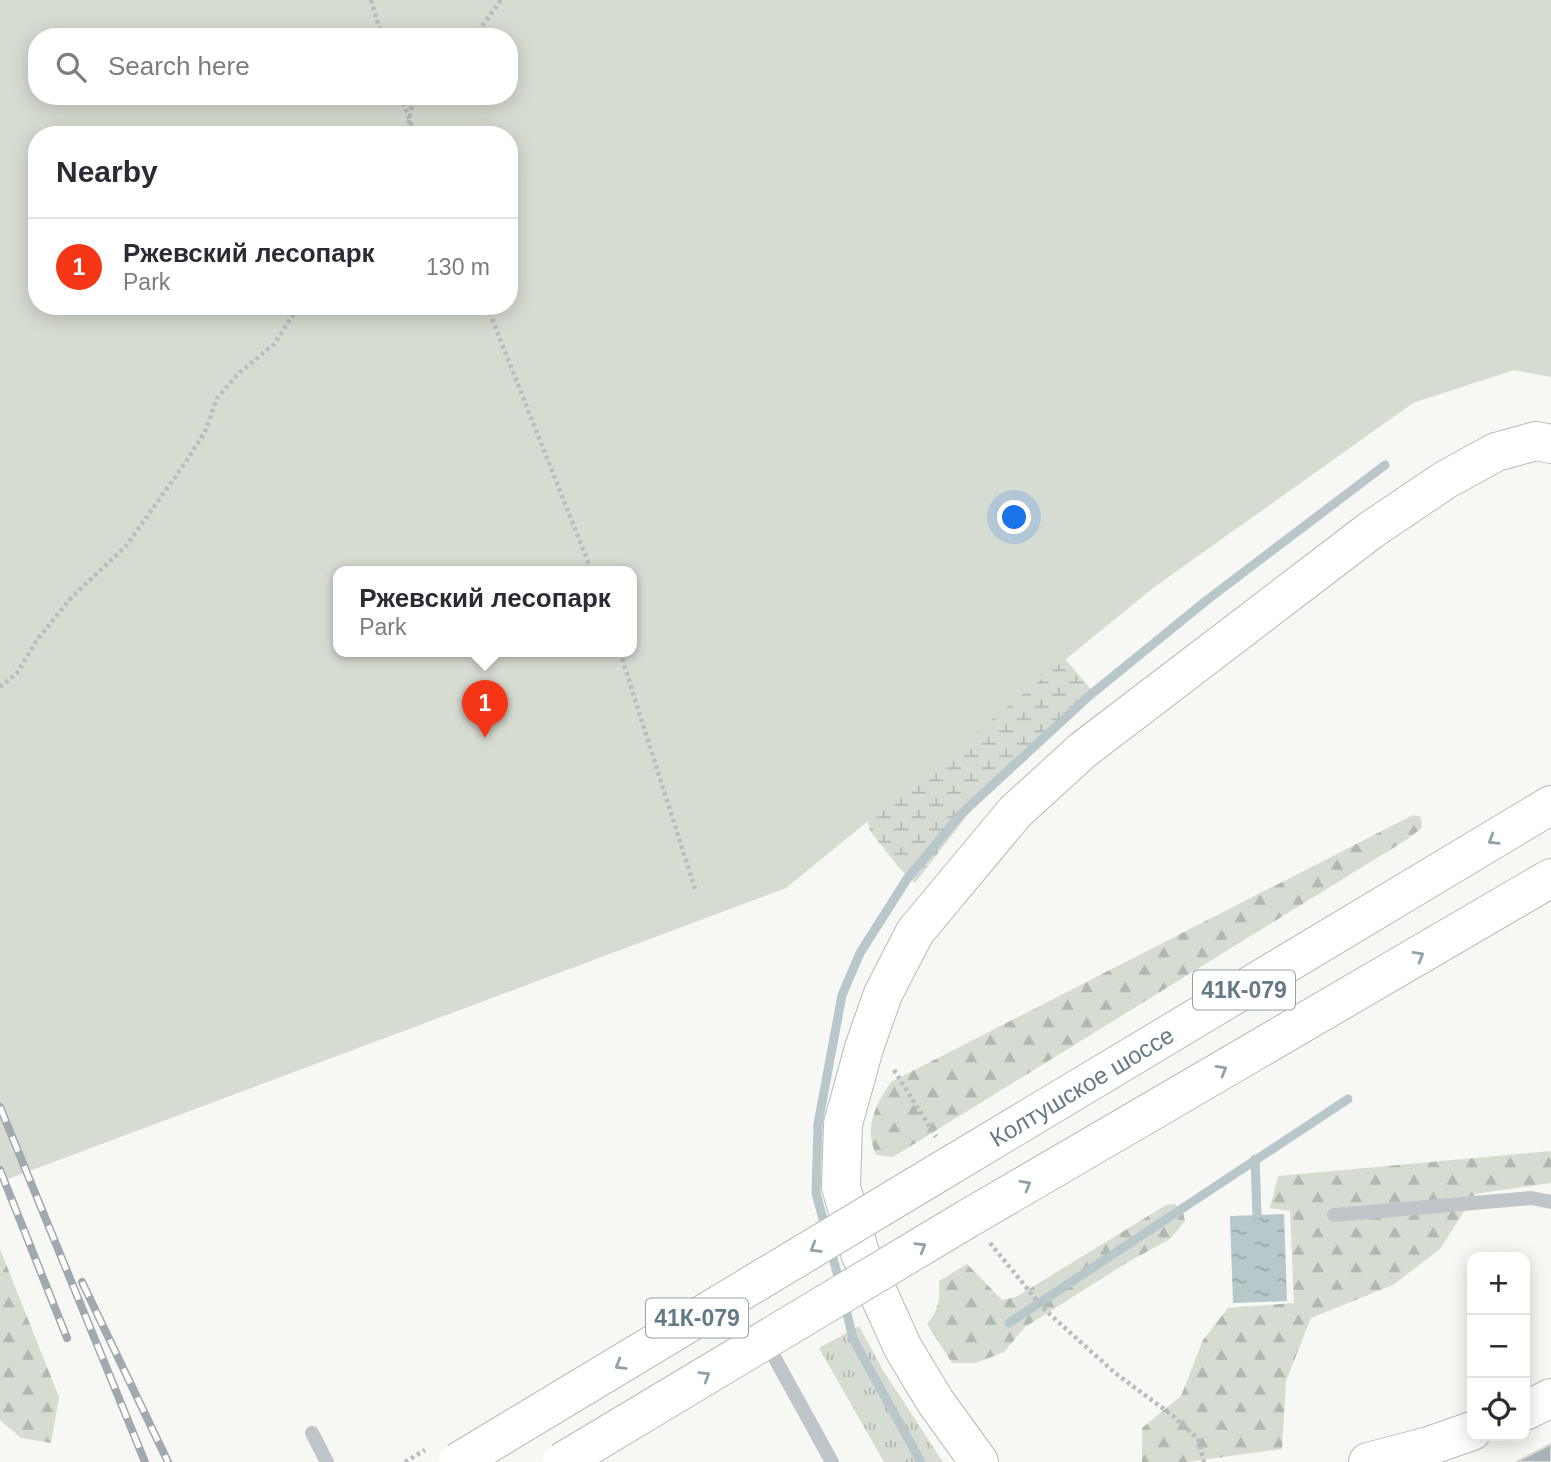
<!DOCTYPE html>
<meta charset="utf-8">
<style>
:root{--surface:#fff;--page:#f7f7f7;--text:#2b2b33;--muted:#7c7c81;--line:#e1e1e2;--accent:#f43616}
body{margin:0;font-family:Arial,sans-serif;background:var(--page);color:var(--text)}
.controls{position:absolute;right:21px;bottom:21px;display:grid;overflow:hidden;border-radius:14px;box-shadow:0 4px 18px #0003}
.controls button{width:63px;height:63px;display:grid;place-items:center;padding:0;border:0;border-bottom:2px solid var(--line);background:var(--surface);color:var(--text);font:35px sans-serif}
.you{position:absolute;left:1015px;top:518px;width:24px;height:24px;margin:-18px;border:5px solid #fff;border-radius:50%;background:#1a73e8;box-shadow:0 0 0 10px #1a73e833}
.badge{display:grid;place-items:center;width:46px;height:46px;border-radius:50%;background:var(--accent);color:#fff;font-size:23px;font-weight:700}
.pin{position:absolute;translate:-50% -58px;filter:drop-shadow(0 2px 4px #0008)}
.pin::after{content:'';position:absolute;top:37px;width:24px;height:21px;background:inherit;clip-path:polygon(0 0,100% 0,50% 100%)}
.popup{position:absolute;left:333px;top:566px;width:304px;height:91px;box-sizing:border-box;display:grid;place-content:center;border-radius:14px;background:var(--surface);filter:drop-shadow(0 2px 5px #0005);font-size:23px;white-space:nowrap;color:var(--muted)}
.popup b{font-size:26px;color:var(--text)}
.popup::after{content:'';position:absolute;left:50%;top:100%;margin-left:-14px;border:14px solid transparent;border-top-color:var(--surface)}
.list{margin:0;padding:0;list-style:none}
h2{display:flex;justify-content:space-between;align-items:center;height:91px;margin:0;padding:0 28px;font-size:30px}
h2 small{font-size:23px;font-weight:400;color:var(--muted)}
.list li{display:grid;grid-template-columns:46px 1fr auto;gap:21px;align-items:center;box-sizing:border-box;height:98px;padding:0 28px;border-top:2px solid var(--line)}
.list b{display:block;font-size:26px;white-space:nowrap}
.list p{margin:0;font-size:23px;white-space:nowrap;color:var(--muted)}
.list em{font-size:23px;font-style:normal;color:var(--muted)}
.icon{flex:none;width:38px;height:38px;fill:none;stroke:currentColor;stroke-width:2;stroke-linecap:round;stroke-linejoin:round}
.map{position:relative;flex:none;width:1551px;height:1462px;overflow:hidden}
.search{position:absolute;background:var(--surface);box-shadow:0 4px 18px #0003;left:28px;top:28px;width:490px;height:77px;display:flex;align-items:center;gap:18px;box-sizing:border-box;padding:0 24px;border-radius:28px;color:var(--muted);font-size:26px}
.panel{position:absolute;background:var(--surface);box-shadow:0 4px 18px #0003;left:28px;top:126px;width:490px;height:189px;border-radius:28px}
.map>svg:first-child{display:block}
.grass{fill:url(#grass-tufts)}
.forest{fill:url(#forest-firs)}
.wetland{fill:url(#wetland-marsh)}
.park{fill:#d7dcd2;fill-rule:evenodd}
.water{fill:url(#water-ripples)}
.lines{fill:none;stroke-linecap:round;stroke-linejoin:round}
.stream{stroke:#b7c7ca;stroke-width:9}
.building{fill:#a8b3b8;stroke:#d8d8d6;stroke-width:2;filter:url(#shadow)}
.primary-casing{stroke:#b4babe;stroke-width:40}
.path{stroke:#b9bdc0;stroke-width:4.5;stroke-dasharray:3.5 3.5;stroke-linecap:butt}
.lane{stroke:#bfc5c8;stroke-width:14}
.primary{stroke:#fff;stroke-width:38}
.rail-casing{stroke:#a0a9ae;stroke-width:8}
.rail{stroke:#fff;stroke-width:5;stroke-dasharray:16;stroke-linecap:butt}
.primary-bridge-casing{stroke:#b4babe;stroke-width:40;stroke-linecap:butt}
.path-bridge{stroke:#b9bdc0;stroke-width:4.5;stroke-dasharray:3.5 3.5;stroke-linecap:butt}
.primary-bridge{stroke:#fff;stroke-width:38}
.oneway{stroke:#92a2ab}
.labels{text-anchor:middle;stroke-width:7;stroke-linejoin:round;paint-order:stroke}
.shield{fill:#fff;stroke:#92a2ab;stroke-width:2}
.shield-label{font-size:23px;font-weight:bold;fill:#637a87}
.street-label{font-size:24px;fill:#637a87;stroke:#fff}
</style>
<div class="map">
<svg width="1551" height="1462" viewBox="0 0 1551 1462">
<defs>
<pattern id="grass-tufts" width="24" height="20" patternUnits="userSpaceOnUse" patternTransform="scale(1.75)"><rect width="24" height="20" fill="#d7dcd2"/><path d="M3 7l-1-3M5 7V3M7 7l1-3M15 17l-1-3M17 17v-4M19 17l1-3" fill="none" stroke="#b2b7b0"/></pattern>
<pattern id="forest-firs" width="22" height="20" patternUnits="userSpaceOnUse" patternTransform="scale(1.75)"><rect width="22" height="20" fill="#d7dcd2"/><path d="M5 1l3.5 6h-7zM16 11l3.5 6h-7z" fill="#b2b7b0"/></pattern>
<pattern id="wetland-marsh" width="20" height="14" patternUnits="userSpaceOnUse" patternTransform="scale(1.75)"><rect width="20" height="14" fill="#d7dcd2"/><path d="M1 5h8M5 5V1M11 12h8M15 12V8" fill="none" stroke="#b2b7b0"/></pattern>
<pattern id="water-ripples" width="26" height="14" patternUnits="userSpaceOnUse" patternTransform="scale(1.75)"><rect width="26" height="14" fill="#b7c7ca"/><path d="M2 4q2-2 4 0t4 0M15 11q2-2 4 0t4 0" fill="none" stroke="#98a7aa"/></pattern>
<filter id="shadow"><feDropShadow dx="6" dy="6" stdDeviation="2" flood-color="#0004"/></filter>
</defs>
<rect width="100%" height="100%" fill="#f7f7f3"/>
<path class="grass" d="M 859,1326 L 884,1372 L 943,1462 L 884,1462 L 819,1348 Z"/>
<path class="forest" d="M 1413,815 L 1421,817 L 1422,828 L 1406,840 L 893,1157 L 876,1155 C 864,1128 875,1105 891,1082 Z
M 1551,1151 L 1551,1183 L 1475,1194 L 1440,1249 L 1393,1285 L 1311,1318 L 1286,1381 L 1282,1449 L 1186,1462 L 1142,1462 L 1142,1428 L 1181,1396 L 1203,1340 L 1228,1308 L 1294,1303 L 1290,1211 L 1270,1208 L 1278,1176 Z
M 1175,1204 L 1183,1212 L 1185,1221 L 1170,1239 L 1128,1262 L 1025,1327 L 1004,1352 L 976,1363 L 952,1363 L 927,1324 C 939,1310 940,1299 939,1281 L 967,1264 L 1002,1300 L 1016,1297 L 1166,1205 Z
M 0,1249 L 59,1397 L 51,1443 L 21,1438 L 0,1420 Z"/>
<path class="wetland" d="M 1058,651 L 1096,695 L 969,813 L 915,883 L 901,870 L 870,831 L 839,708 Z"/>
<path class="park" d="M 0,0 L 1551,0 L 1551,377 L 1514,370 L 1413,403 L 1153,588 L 786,888 L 0,1182 ZM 37,37 L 509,37 L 509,96 L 37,96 ZM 37,135 L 509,135 L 509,306 L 37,306 ZM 338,572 L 632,572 L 632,652 L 338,652 Z"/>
<path class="water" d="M 1284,1214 L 1287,1301 L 1233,1303 L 1230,1216 Z"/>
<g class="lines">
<path class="stream" d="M 1255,1159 L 1257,1215
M 826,1230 L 816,1193 L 818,1124 L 842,995 L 860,953 L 907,879 L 961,814 L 1089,696 L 1207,600 L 1385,465
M 830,1247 L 840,1284
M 845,1305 L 853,1339 L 921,1462
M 1009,1323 L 1348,1099"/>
</g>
<path class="building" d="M 1551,1444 L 1551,1462 L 1516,1462 Z"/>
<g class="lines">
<defs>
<path id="primary" d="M 936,1174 L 1551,805
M 967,1219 L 1551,878
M 1525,1411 L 1551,1398
M 979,1462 L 935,1401 L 903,1348 L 860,1253 L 841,1187 L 843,1124 L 864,1048 L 883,994 L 915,932 L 1015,812 L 1083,750 L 1371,530 L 1445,480 L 1496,452 L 1536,441 L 1551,444
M 1368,1462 L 1429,1446 L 1472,1431"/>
</defs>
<use href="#primary" class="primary-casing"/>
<path class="path" d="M 371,0 L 382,37
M 474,37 L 501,0
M 401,96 L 415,135
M 400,135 L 409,121 L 414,96
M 487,306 L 592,572
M 620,652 L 696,892
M 0,687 L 17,673 L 37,640 L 71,598 L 126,546 L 183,466 L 205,432 L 217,398 L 238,374 L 274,344 L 299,306
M 894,1070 L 936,1137
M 990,1243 L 1044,1309 L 1115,1373 L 1172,1415 L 1198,1439 L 1204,1462"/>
<path class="lane" d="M 1334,1215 L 1531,1198 L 1551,1202
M 766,1342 L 832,1462
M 312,1433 L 327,1462"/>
<use href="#primary" class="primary"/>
<defs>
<path id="rail" d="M 0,1107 L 145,1462
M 0,1170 L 67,1338
M 82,1282 L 168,1462"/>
</defs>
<use href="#rail" class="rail-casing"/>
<use href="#rail" class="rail"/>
<defs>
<path id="primary-bridge" d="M 458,1462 L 936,1174
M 562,1462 L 967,1219"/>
</defs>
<use href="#primary-bridge" class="primary-bridge-casing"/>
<path class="path-bridge" d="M 405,1462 L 425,1450"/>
<use href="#primary-bridge" class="primary-bridge"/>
</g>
<defs><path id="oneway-chevron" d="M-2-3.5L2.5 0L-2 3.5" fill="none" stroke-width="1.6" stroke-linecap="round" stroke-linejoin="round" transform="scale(1.75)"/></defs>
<g class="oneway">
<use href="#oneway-chevron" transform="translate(1493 840) rotate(149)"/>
<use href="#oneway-chevron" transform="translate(1419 956) rotate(-30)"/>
<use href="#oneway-chevron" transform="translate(1222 1070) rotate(-30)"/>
<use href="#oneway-chevron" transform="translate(1026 1185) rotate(-30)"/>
<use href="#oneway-chevron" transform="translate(921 1247) rotate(-31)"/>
<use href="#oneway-chevron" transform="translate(815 1248) rotate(149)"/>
<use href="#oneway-chevron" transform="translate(620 1365) rotate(149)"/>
<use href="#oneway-chevron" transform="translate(705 1376) rotate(-31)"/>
</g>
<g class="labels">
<g class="shield">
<rect x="1193" y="970.5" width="102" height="39" rx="5"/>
<rect x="646" y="1298.5" width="102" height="39" rx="5"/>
</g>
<g class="shield-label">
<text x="1244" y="998">41К-079</text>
<text x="697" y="1326">41К-079</text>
</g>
<g class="street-label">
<text transform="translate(1082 1087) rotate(-31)" y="8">Колтушское шоссе</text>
</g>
</g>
</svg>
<div class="controls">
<button>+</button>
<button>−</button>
<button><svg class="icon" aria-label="locate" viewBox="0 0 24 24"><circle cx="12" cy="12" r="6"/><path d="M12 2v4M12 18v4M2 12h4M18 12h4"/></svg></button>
</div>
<div class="you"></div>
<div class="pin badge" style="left:485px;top:738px">1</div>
<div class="popup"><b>Ржевский лесопарк</b>Park</div>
<div class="search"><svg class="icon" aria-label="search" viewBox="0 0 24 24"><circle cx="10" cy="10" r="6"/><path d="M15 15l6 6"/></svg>Search here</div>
<section class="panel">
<h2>Nearby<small></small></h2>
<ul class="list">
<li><span class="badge">1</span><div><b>Ржевский лесопарк</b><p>Park</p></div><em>130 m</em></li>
</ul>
</section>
</div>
